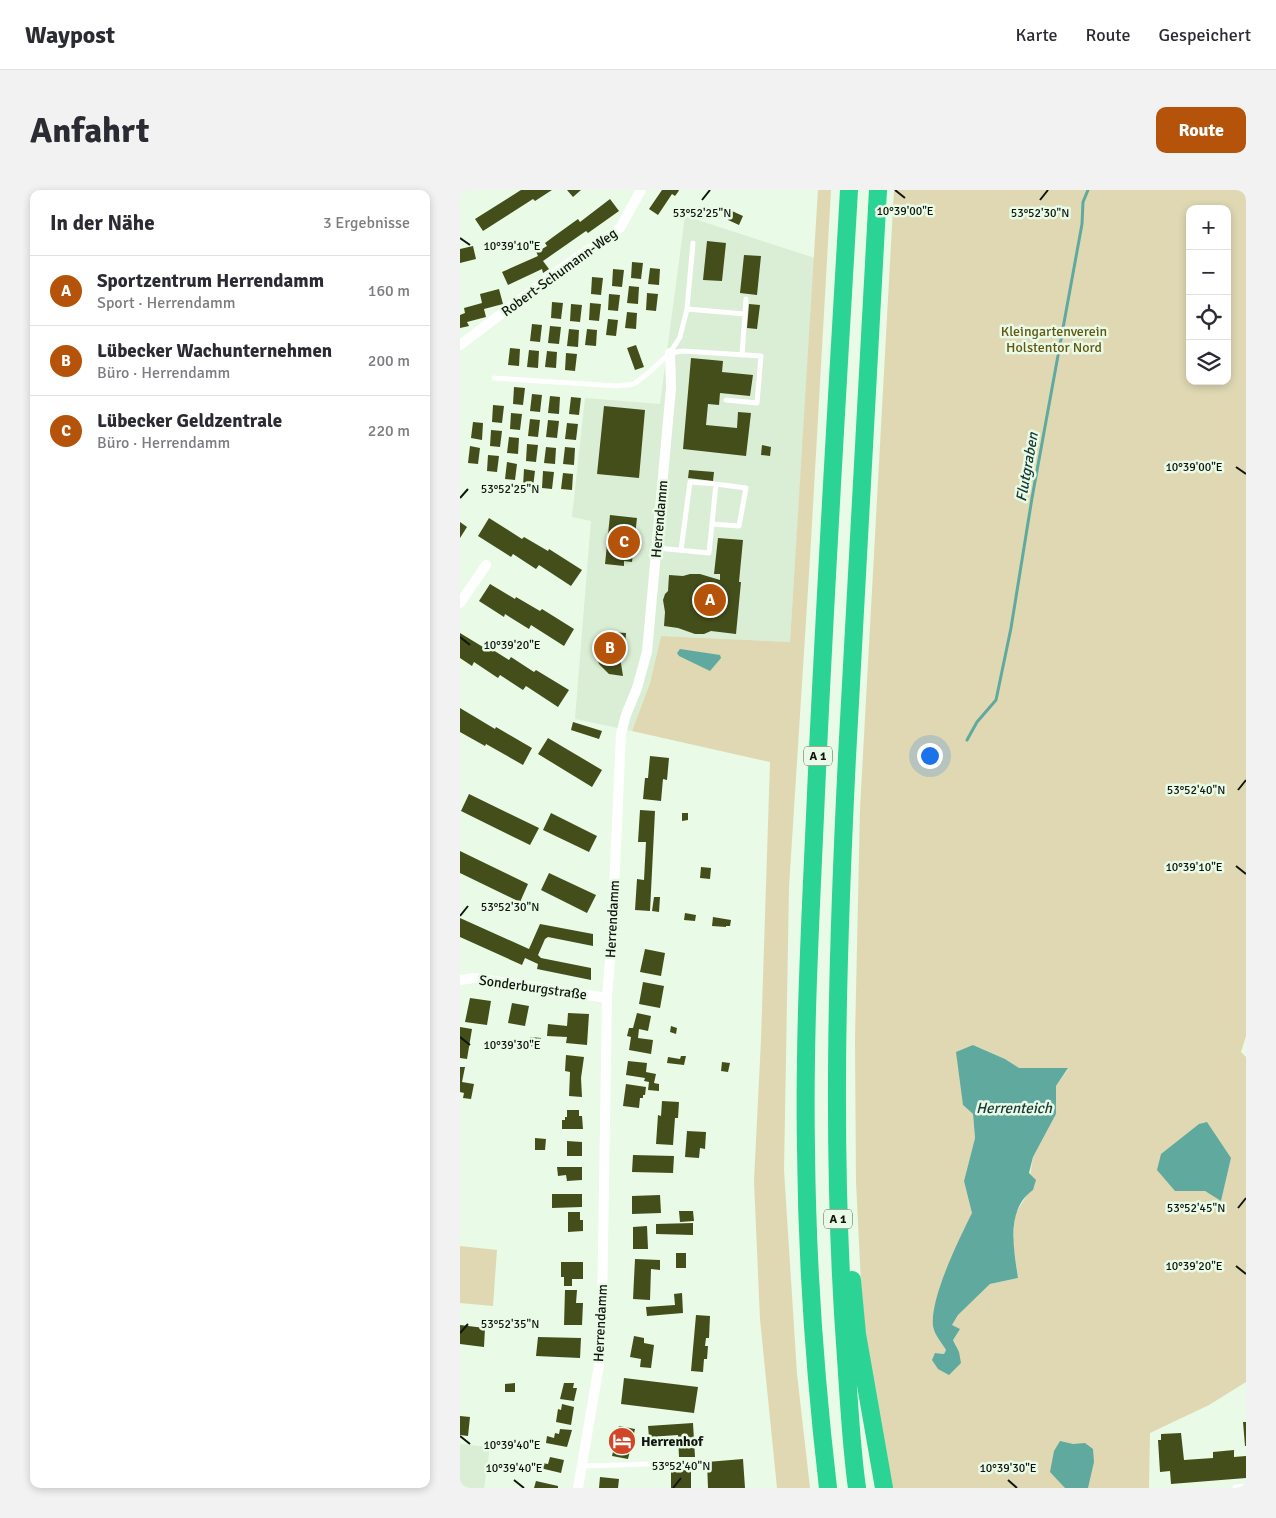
<!DOCTYPE html>
<html lang="de">
<meta charset="utf-8">
<style>
:root{--surface:#fff;--page:#f2f2f3;--text:#2b2b33;--muted:#7c7c81;--line:#e1e1e2;--accent:#b45309}
body{margin:0;font-family:Signika,sans-serif;background:var(--page);color:var(--text)}
.controls{position:absolute;right:15px;top:15px;display:grid;overflow:hidden;border-radius:10px;box-shadow:0 2px 8px #0003}
.controls button{width:45px;height:45px;display:grid;place-items:center;padding:0;border:0;border-bottom:1px solid var(--line);background:var(--surface);color:var(--text);font:25px sans-serif}
.you{position:absolute;left:469px;top:565px;width:18px;height:18px;margin:-12px;border:4px solid #fff;border-radius:50%;background:#1a73e8;box-shadow:0 0 0 8px #1a73e833}
.badge{display:grid;place-items:center;width:32px;height:32px;border-radius:50%;background:var(--accent);color:#fff;font-size:16px;font-weight:700}
.pin{position:absolute;translate:-50% -50%;border:2px solid #fff;box-shadow:0 1px 5px #0006}
.list{margin:0;padding:0;list-style:none}
h2{display:flex;justify-content:space-between;align-items:center;height:65px;margin:0;padding:0 20px;font-size:21px}
h2 small{font-size:16px;font-weight:400;color:var(--muted)}
.list li{display:grid;grid-template-columns:32px 1fr auto;gap:15px;align-items:center;box-sizing:border-box;height:70px;padding:0 20px;border-top:1px solid var(--line)}
.list b{display:block;font-size:19px;white-space:nowrap}
.list p{margin:0;font-size:16px;white-space:nowrap;color:var(--muted)}
.list em{font-size:16px;font-style:normal;color:var(--muted)}
.icon{flex:none;width:28px;height:28px;fill:none;stroke:currentColor;stroke-width:2;stroke-linecap:round;stroke-linejoin:round}
.map{position:relative;flex:none;width:786px;height:1298px;overflow:hidden;border-radius:10px}
header{display:flex;align-items:center;gap:30px;box-sizing:border-box;height:70px;padding:0 25px;background:var(--surface);border-bottom:1px solid var(--line)}
header strong{font-size:24px}
nav{display:flex;gap:28px;margin-inline-start:auto;font-size:18px}
.intro{display:flex;align-items:center;justify-content:space-between;box-sizing:border-box;height:120px;padding:0 30px}
h1{margin:0;font-size:35px}
.button{padding:12px 22px;border-radius:10px;background:var(--accent);color:#fff;font-size:18px;font-weight:700}
main{display:flex;gap:30px;padding:0 30px}
aside{flex:1;background:var(--surface);border-radius:10px;box-shadow:0 2px 8px #0003}
.map>svg:first-child{display:block}
.built{fill:#d9eed4}
.green{fill:#dfd8b3;fill-rule:evenodd}
.water{fill:#60a99e}
.lines{fill:none;stroke-linecap:round;stroke-linejoin:round}
.stream{stroke:#60a99e;stroke-width:3}
.building{fill:#444e1a}
.service{stroke:#fff;stroke-width:5}
.minor{stroke:#fff;stroke-width:10}
.motorway{stroke:#2bd395;stroke-width:18}
.ticks{fill:none;stroke:#10160f;stroke-width:2}
.labels{text-anchor:middle;stroke-width:5;stroke-linejoin:round;paint-order:stroke}
.shield{fill:#e9fae6;stroke:#515a50;stroke-width:1}
.shield-label{font-size:12px;font-weight:bold;fill:#10160f}
.street-label{font-size:14px;fill:#10160f;stroke:#e9fae6}
.park-label{font-size:14px;fill:#635613;stroke:#e9fae6}
.poi-label{font-size:14px;font-weight:bold;fill:#10160f;stroke:#e9fae6;text-anchor:start}
.water-label{font-size:15px;font-style:italic;fill:#163a35;stroke:#e9fae6}
.ticks-label{font-size:12px;text-anchor:middle;fill:#10160f;stroke:#e9fae6;stroke-width:5;stroke-linejoin:round;paint-order:stroke}
</style>
<header>
<strong>Waypost</strong>
<nav><a>Karte</a><a>Route</a><a>Gespeichert</a></nav>
</header>
<div class="intro"><h1>Anfahrt</h1><a class="button">Route</a></div>
<main>
<aside>
<h2>In der Nähe<small>3 Ergebnisse</small></h2>
<ul class="list">
<li><span class="badge">A</span><div><b>Sportzentrum Herrendamm</b><p>Sport · Herrendamm</p></div><em>160 m</em></li>
<li><span class="badge">B</span><div><b>Lübecker Wachunternehmen</b><p>Büro · Herrendamm</p></div><em>200 m</em></li>
<li><span class="badge">C</span><div><b>Lübecker Geldzentrale</b><p>Büro · Herrendamm</p></div><em>220 m</em></li>
</ul>
</aside>
<div class="map">
<svg width="786" height="1298" viewBox="0 0 786 1298">
<rect width="100%" height="100%" fill="#e9fae6"/>
<path class="built" d="M 225,26 L 355,68 L 330,452 L 201,446 L 190,493 L 172,541 L 115,529 L 131,331 L 112,327 L 125,208 L 200,214 Z
M 0,1254 L 30,1257 L 24,1298 L 0,1298 Z"/>
<path class="green" d="M 358,0 L 371,0 L 350,368 L 329,697 L 324,980 L 337,1184 L 350,1298 L 317,1298 L 300,1129 L 294,991 L 301,850 L 310,572 L 172,541 L 190,493 L 201,446 L 330,452 Z
M 434,0 L 786,0 L 786,846 L 781,862 L 786,867 L 786,1192 L 749,1215 L 690,1243 L 689,1298 L 432,1298 L 403,1133 L 396,992 L 395,849 L 400,619 ZM 730,19 L 767,19 L 767,191 L 730,191 ZM 513,855 L 545,869 L 559,878 L 608,879 L 596,896 L 596,924 L 573,967 L 567,1005 L 555,1024 L 553,1052 L 558,1088 L 530,1094 L 498,1125 L 492,1135 L 493,1150 L 496,1155 L 478,1179 L 475,1163 L 484,1164 L 486,1160 L 473,1138 L 503,1041 L 513,1023 L 504,991 L 515,948 L 513,924 L 503,915 ZM 771,968 L 761,1010 L 760,1010 L 745,1001 Z
M 0,1056 L 37,1060 L 33,1116 L 0,1113 Z"/>
<path class="water" d="M 220,459 L 260,465 L 261,468 L 250,481 L 219,466 L 217,463 Z
M 513,855 L 545,869 L 559,878 L 608,878 L 596,896 L 596,924 L 573,967 L 569,983 L 576,990 L 573,1000 C 545,1020 554,1059 558,1088 L 530,1094 L 498,1125 L 492,1135 L 500,1139 L 493,1150 L 499,1162 L 501,1173 L 489,1185 L 478,1179 L 472,1170 L 475,1163 L 484,1164 L 486,1160 C 482,1153 474,1144 473,1136 C 470,1108 499,1049 512,1023 L 504,991 L 515,948 L 513,924 L 503,915 L 496,862 Z
M 747,932 L 771,968 L 761,1011 L 745,1001 L 715,1001 L 697,980 L 701,964 L 739,934 Z
M 600,1251 L 613,1254 L 625,1253 L 633,1259 L 634,1272 L 628,1298 L 605,1298 L 590,1282 L 594,1261 Z"/>
<g class="lines">
<path class="stream" d="M 507,550 L 517,532 L 536,510 L 551,438 L 572,308 L 622,34 L 623,12 L 628,0"/>
</g>
<path class="building" d="M 61,0 L 92,0 L 75,11 L 73,9 L 23,41 L 15,29 Z
M 107,0 L 121,0 L 113,7 Z
M 202,0 L 219,0 L 218,2 L 215,6 L 212,4 L 198,25 L 189,19 Z
M 150,9 L 159,21 L 128,43 L 126,41 L 83,71 L 89,79 L 83,83 L 82,79 L 48,95 L 42,82 L 78,66 L 75,59 L 79,55 L 82,59 L 87,56 L 85,53 L 93,47 L 118,29 L 120,32 Z
M 272,21 L 283,26 L 279,35 L 268,30 Z
M 247,51 L 266,53 L 262,91 L 243,90 Z
M 13,56 L 16,69 L 0,73 L 0,59 Z
M 284,65 L 301,66 L 297,105 L 280,103 Z
M 172,72 L 183,73 L 181,89 L 171,88 Z
M 190,78 L 200,79 L 199,95 L 188,94 Z
M 153,79 L 164,80 L 162,97 L 152,96 Z
M 132,87 L 143,88 L 141,105 L 131,104 Z
M 169,96 L 179,97 L 178,114 L 167,113 Z
M 39,99 L 43,114 L 24,119 L 26,127 L 7,132 L 9,136 L 0,138 L 0,125 L 5,123 L 4,118 L 22,113 L 20,104 Z
M 187,103 L 198,104 L 196,121 L 186,120 Z
M 149,104 L 160,105 L 158,121 L 148,120 Z
M 92,112 L 103,113 L 101,129 L 91,128 Z
M 130,113 L 141,114 L 139,131 L 129,130 Z
M 111,114 L 122,115 L 120,132 L 110,131 Z
M 289,114 L 300,115 L 297,139 L 287,138 Z
M 167,122 L 177,123 L 176,139 L 165,138 Z
M 148,129 L 158,130 L 156,146 L 146,145 Z
M 72,134 L 82,135 L 80,152 L 70,151 Z
M 90,136 L 101,137 L 99,154 L 88,153 Z
M 109,139 L 119,140 L 118,157 L 107,156 Z
M 127,139 L 137,140 L 136,156 L 125,155 Z
M 176,155 L 184,177 L 175,180 L 167,158 Z
M 50,158 L 60,159 L 59,176 L 48,175 Z
M 69,160 L 79,161 L 78,178 L 67,177 Z
M 87,161 L 97,162 L 96,178 L 85,177 Z
M 106,163 L 117,164 L 115,181 L 105,180 Z
M 231,168 L 263,171 L 262,182 L 293,185 L 290,206 L 260,203 L 259,215 L 248,214 L 246,235 L 277,238 L 278,222 L 291,223 L 286,266 L 223,259 Z
M 54,197 L 65,198 L 63,215 L 53,214 Z
M 72,204 L 82,205 L 80,222 L 70,221 Z
M 90,206 L 100,207 L 99,224 L 88,223 Z
M 111,207 L 121,208 L 119,225 L 109,224 Z
M 33,215 L 44,216 L 42,233 L 32,232 Z
M 144,216 L 185,220 L 179,288 L 137,284 Z
M 51,223 L 62,224 L 60,240 L 50,239 Z
M 70,229 L 80,230 L 78,247 L 68,246 Z
M 88,230 L 99,231 L 97,248 L 86,247 Z
M 13,232 L 23,233 L 22,250 L 11,248 Z
M 107,233 L 118,234 L 116,250 L 105,249 Z
M 31,240 L 42,241 L 40,257 L 30,256 Z
M 49,247 L 59,248 L 58,264 L 47,263 Z
M 67,254 L 78,255 L 76,272 L 66,271 Z
M 302,255 L 311,257 L 310,266 L 301,265 Z
M 10,256 L 20,258 L 18,274 L 8,273 Z
M 86,257 L 96,258 L 95,274 L 84,273 Z
M 105,257 L 115,258 L 114,275 L 103,274 Z
M 28,265 L 39,266 L 37,282 L 27,281 Z
M 47,272 L 57,274 L 55,290 L 45,289 Z
M 64,279 L 75,281 L 73,297 L 63,296 Z
M 229,280 L 254,282 L 253,291 L 228,288 Z
M 83,281 L 94,282 L 92,299 L 82,298 Z
M 103,283 L 113,284 L 112,300 L 101,299 Z
M 150,325 L 177,328 L 172,372 L 164,371 L 164,376 L 145,374 Z
M 29,328 L 62,349 L 64,347 L 88,361 L 89,359 L 122,380 L 111,396 L 79,375 L 76,379 L 53,364 L 51,367 L 18,346 Z
M 0,332 L 7,337 L 0,348 Z
M 258,348 L 283,350 L 279,392 L 281,392 L 276,444 L 251,441 L 244,444 L 235,444 L 218,438 L 204,436 L 205,422 L 203,410 L 205,404 L 208,401 L 209,385 L 223,386 L 230,384 L 240,384 L 260,390 L 260,384 L 254,384 Z
M 30,394 L 55,409 L 56,407 L 80,421 L 82,419 L 114,439 L 104,456 L 71,435 L 69,439 L 45,424 L 44,427 L 19,411 Z
M 151,442 L 166,443 L 165,457 L 161,456 L 164,463 L 160,467 L 163,486 L 149,484 L 139,474 L 137,468 L 140,452 L 144,446 Z
M 0,443 L 23,457 L 25,455 L 49,470 L 51,467 L 74,482 L 76,480 L 109,500 L 98,517 L 66,496 L 63,500 L 40,485 L 38,488 L 14,472 L 12,476 L 0,468 Z
M 0,518 L 35,539 L 36,537 L 72,558 L 63,575 L 26,554 L 25,556 L 0,542 Z
M 113,532 L 142,541 L 139,549 L 111,540 Z
M 88,548 L 142,580 L 132,597 L 78,564 Z
M 190,566 L 209,568 L 207,590 L 203,589 L 201,611 L 183,609 L 185,588 L 188,588 Z
M 9,604 L 79,638 L 70,655 L 1,621 Z
M 180,620 L 195,621 L 190,721 L 175,720 L 177,689 L 184,690 L 186,652 L 178,652 Z
M 91,623 L 137,646 L 129,662 L 83,640 Z
M 222,623 L 228,623 L 228,630 L 222,631 Z
M 0,661 L 68,694 L 60,712 L 0,683 Z
M 241,677 L 251,678 L 250,689 L 240,688 Z
M 89,683 L 136,705 L 127,723 L 81,700 Z
M 194,707 L 200,707 L 199,722 L 192,721 Z
M 225,723 L 236,725 L 235,731 L 224,730 Z
M 253,727 L 271,730 L 270,736 L 266,736 L 266,737 L 252,736 Z
M 0,728 L 69,759 L 80,734 L 133,744 L 133,756 L 88,747 L 85,749 L 78,765 L 81,768 L 131,778 L 131,790 L 77,779 L 78,774 L 65,768 L 62,775 L 0,747 Z
M 185,759 L 205,763 L 201,786 L 180,782 Z
M 183,792 L 204,796 L 200,818 L 179,814 Z
M 10,808 L 31,811 L 27,835 L 5,832 Z
M 52,813 L 69,816 L 65,836 L 48,833 Z
M 108,823 L 129,824 L 127,855 L 106,853 L 107,847 L 87,846 L 88,834 L 107,836 Z
M 177,823 L 191,826 L 188,841 L 179,839 L 178,848 L 193,850 L 191,864 L 169,860 L 171,847 L 167,846 L 169,838 L 173,838 Z
M 211,836 L 217,838 L 216,844 L 210,842 Z
M 0,837 L 12,839 L 7,869 L 0,868 Z
M 70,847 L 81,848 L 80,857 L 69,856 Z
M 106,865 L 124,867 L 121,888 L 122,907 L 109,906 L 110,882 L 105,881 Z
M 221,866 L 226,866 L 224,875 L 207,873 L 208,867 L 220,869 Z
M 168,871 L 187,873 L 186,882 L 196,884 L 194,893 L 199,894 L 199,901 L 188,900 L 189,892 L 184,891 L 185,888 L 166,885 Z
M 262,872 L 270,873 L 268,882 L 261,881 Z
M 0,877 L 5,877 L 2,892 L 14,894 L 11,909 L 3,908 L 4,903 L 0,902 Z
M 166,894 L 186,897 L 185,905 L 183,905 L 183,908 L 180,908 L 179,918 L 163,916 Z
M 202,911 L 219,912 L 218,928 L 215,928 L 213,955 L 196,954 L 198,925 L 201,926 Z
M 107,920 L 119,920 L 119,926 L 122,926 L 123,939 L 102,939 L 102,930 L 105,930 L 105,927 L 107,927 Z
M 227,941 L 246,942 L 245,959 L 240,958 L 239,968 L 225,967 Z
M 75,948 L 86,949 L 85,960 L 75,960 Z
M 107,951 L 122,952 L 122,966 L 107,966 Z
M 173,965 L 214,966 L 213,983 L 172,982 Z
M 97,977 L 122,977 L 122,990 L 107,991 L 106,985 L 98,986 Z
M 92,1004 L 122,1004 L 122,1017 L 92,1018 Z
M 200,1005 L 201,1023 L 172,1024 L 172,1006 Z
M 219,1021 L 233,1021 L 234,1031 L 220,1032 Z
M 108,1022 L 120,1022 L 120,1030 L 123,1030 L 123,1041 L 108,1042 Z
M 233,1033 L 233,1045 L 196,1044 L 196,1034 Z
M 187,1036 L 188,1059 L 173,1059 L 173,1037 Z
M 216,1063 L 226,1063 L 226,1078 L 216,1078 Z
M 175,1069 L 200,1070 L 200,1080 L 191,1079 L 190,1110 L 173,1109 Z
M 101,1072 L 123,1072 L 123,1089 L 112,1089 L 112,1096 L 104,1096 L 104,1087 L 101,1087 Z
M 105,1100 L 117,1100 L 116,1113 L 123,1113 L 122,1135 L 104,1135 Z
M 222,1103 L 223,1123 L 187,1126 L 186,1117 L 215,1115 L 214,1104 Z
M 236,1125 L 250,1126 L 249,1148 L 246,1148 L 245,1156 L 248,1156 L 247,1169 L 244,1169 L 243,1182 L 231,1181 Z
M 0,1135 L 25,1138 L 24,1157 L 0,1154 Z
M 174,1146 L 184,1148 L 184,1153 L 194,1155 L 191,1178 L 180,1177 L 181,1169 L 170,1167 Z
M 78,1147 L 121,1148 L 120,1168 L 76,1166 Z
M 164,1188 L 238,1197 L 234,1223 L 161,1214 Z
M 55,1193 L 55,1202 L 45,1202 L 45,1194 Z
M 104,1193 L 114,1193 L 113,1198 L 117,1198 L 114,1211 L 100,1209 Z
M 102,1214 L 114,1217 L 111,1235 L 96,1232 L 98,1219 L 101,1220 Z
M 0,1226 L 10,1227 L 8,1246 L 0,1245 Z
M 783,1232 L 786,1232 L 786,1256 L 785,1256 Z
M 233,1233 L 235,1267 L 219,1267 L 218,1245 L 189,1247 L 188,1236 Z
M 159,1236 L 175,1239 L 168,1269 L 152,1266 Z
M 100,1239 L 112,1240 L 107,1257 L 86,1253 L 87,1246 L 94,1248 L 95,1243 L 99,1244 Z
M 721,1243 L 724,1270 L 753,1268 L 753,1262 L 774,1260 L 774,1267 L 786,1266 L 786,1288 L 711,1294 L 710,1281 L 700,1282 L 698,1250 L 701,1250 L 701,1244 Z
M 90,1267 L 104,1270 L 101,1283 L 80,1278 L 81,1273 L 88,1274 Z
M 283,1269 L 285,1298 L 248,1298 L 247,1272 Z
M 231,1279 L 231,1298 L 211,1298 L 211,1280 Z
M 140,1287 L 159,1289 L 158,1298 L 139,1298 Z
M 76,1291 L 98,1296 L 98,1298 L 74,1298 Z"/>
<g class="lines">
<path class="service" d="M 227,119 L 285,124
M 210,163 L 223,161 L 301,166 L 297,213 L 266,210
M 282,165 L 286,109
M 34,188 L 157,196 L 174,194 L 187,184 L 210,163 L 220,147 L 227,119 L 233,53
M 197,358 L 249,363 L 256,294 L 286,298 L 279,336 L 252,334
M 221,360 L 230,292 L 256,294
M 122,1276 L 223,1273
M 775,1297 L 786,1296"/>
<path class="minor" d="M 0,155 L 99,80 L 160,38 L 181,0
M 0,413 L 26,375
M 0,790 L 14,788 L 147,808
M 118,1298 L 139,1175 L 142,1122 L 147,808 L 152,745 L 161,544 L 166,525 L 177,498 L 187,462 L 211,198 L 210,163"/>
<path class="motorway" d="M 392,1090 L 397,1144 L 424,1298
M 368,1298 C 355,1186 347,1072 346,959 C 344,848 350,737 355,626 C 364,417 377,209 389,0
M 397,1298 C 391,1255 389,1211 386,1168 C 371,968 377,768 387,567 C 397,378 407,189 418,0"/>
</g>
<path class="ticks" d="M 435,0 L 445,8M 242,10 L 250,0M 580,10 L 588,0M 0,48 L 10,55M 776,277 L 786,284M 0,308 L 8,299M 0,447 L 10,455M 778,600 L 786,590M 776,676 L 786,684M 0,726 L 8,716M 0,847 L 10,855M 778,1018 L 786,1008M 776,1076 L 786,1084M 0,1143 L 8,1134M 0,1246 L 10,1254M 54,1290 L 64,1298M 548,1290 L 557,1298M 213,1298 L 221,1288"/>
<defs>
<symbol id="hotel-disc" viewBox="-11 -11 22 22"><circle r="9.5" fill="#d04628" stroke="#e9fae6"/><path d="M-6-4.5h1.5V1H6V5H4.5V3h-9V5H-6ZM-4 0a1.8 1.8 0 1 1 3.6 0ZM.5 0V-2.5h3Q6-2.5 6 0Z" fill="#fff"/></symbol>
</defs>
<g fill-rule="evenodd">
<use href="#hotel-disc" x="146" y="1235" width="32" height="32"/>
</g>
<g class="labels">
<g class="shield">
<rect x="344" y="556.5" width="28" height="19" rx="4"/>
<rect x="364" y="1019.5" width="28" height="19" rx="4"/>
</g>
<g class="shield-label">
<text x="358" y="570">A 1</text>
<text x="378" y="1033">A 1</text>
</g>
<g class="street-label">
<text transform="translate(99 82) rotate(-36)" y="5">Robert-Schumann-Weg</text>
<text transform="translate(199 329) rotate(-85)" y="5">Herrendamm</text>
<text transform="translate(152 729) rotate(-87)" y="5">Herrendamm</text>
<text transform="translate(73 797) rotate(8)" y="5">Sonderburgstraße</text>
<text transform="translate(140 1133) rotate(-87)" y="5">Herrendamm</text>
</g>
<g class="park-label">
<text x="594" y="146">Kleingartenverein<tspan x="594" dy="16">Holstentor Nord</tspan></text>
</g>
<g class="poi-label">
<text x="181" y="1256">Herrenhof</text>
</g>
<g class="water-label">
<text transform="translate(567 277) rotate(-80)" y="5">Flutgraben</text>
<text x="554" y="923">Herrenteich</text>
</g>
</g>
<g class="ticks-label">
<text x="445" y="25">10°39'00"E</text>
<text x="242" y="27">53°52'25"N</text>
<text x="580" y="27">53°52'30"N</text>
<text x="52" y="60">10°39'10"E</text>
<text x="734" y="281">10°39'00"E</text>
<text x="50" y="303">53°52'25"N</text>
<text x="52" y="459">10°39'20"E</text>
<text x="736" y="604">53°52'40"N</text>
<text x="734" y="681">10°39'10"E</text>
<text x="50" y="721">53°52'30"N</text>
<text x="52" y="859">10°39'30"E</text>
<text x="736" y="1022">53°52'45"N</text>
<text x="734" y="1080">10°39'20"E</text>
<text x="50" y="1138">53°52'35"N</text>
<text x="52" y="1259">10°39'40"E</text>
<text x="221" y="1280">53°52'40"N</text>
<text x="54" y="1282">10°39'40"E</text>
<text x="548" y="1282">10°39'30"E</text>
</g>
</svg>
<div class="controls">
<button>+</button>
<button>−</button>
<button><svg class="icon" aria-label="locate" viewBox="0 0 24 24"><circle cx="12" cy="12" r="6"/><path d="M12 2v4M12 18v4M2 12h4M18 12h4"/></svg></button>
<button><svg class="icon" aria-label="layers" viewBox="0 0 24 24"><path d="M12 4l9 5-9 5-9-5zM3 14l9 5 9-5"/></svg></button>
</div>
<div class="you"></div>
<div class="pin badge" style="left:250px;top:410px">A</div>
<div class="pin badge" style="left:150px;top:458px">B</div>
<div class="pin badge" style="left:164px;top:352px">C</div>
</div>
</main>
